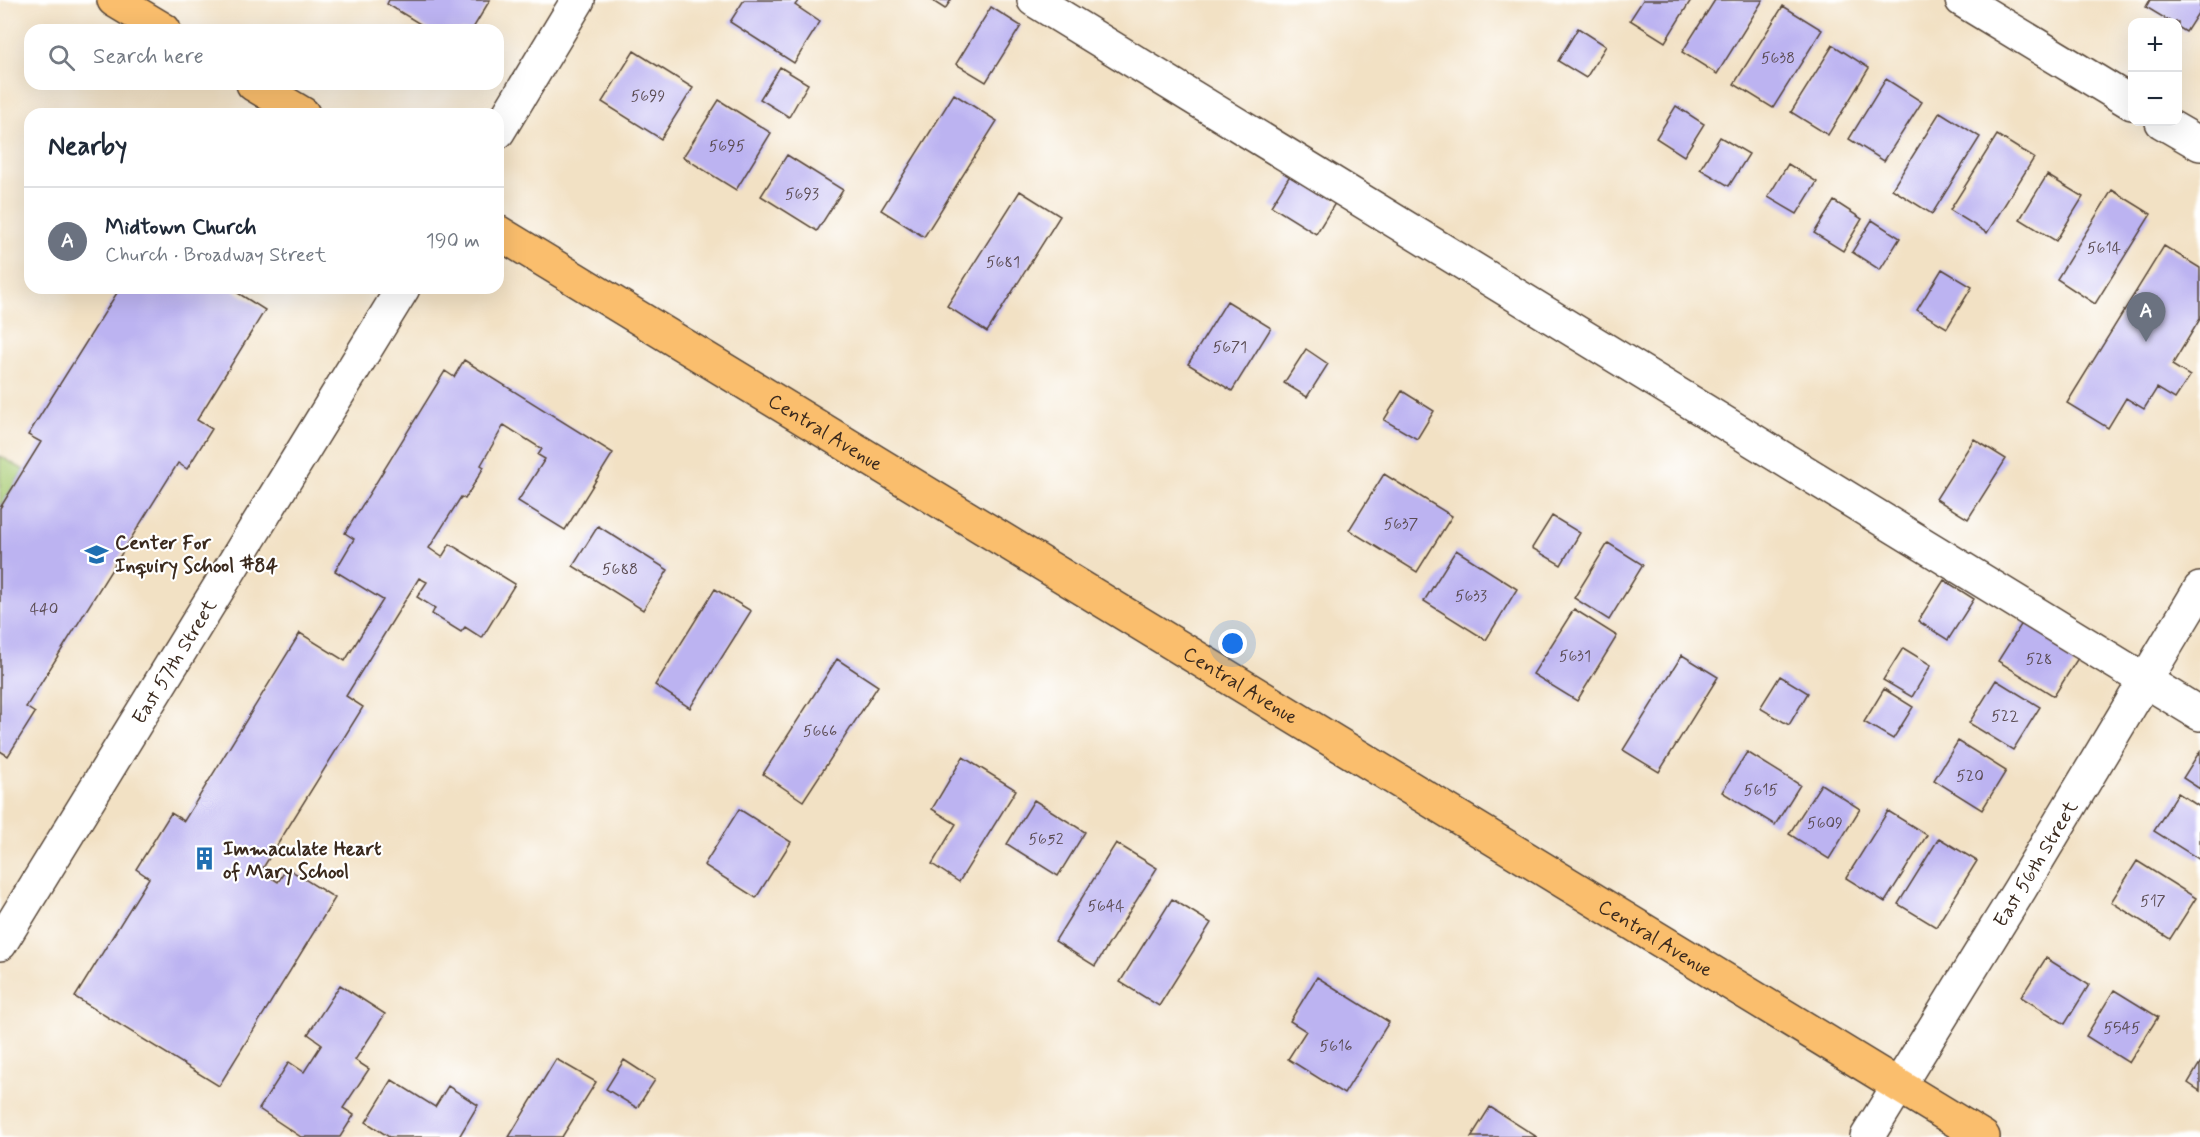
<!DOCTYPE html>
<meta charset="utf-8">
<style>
:root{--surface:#fff;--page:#f2f2f3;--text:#1f2937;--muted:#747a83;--line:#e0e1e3;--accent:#b45309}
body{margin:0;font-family:Mynerve,sans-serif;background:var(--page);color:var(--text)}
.controls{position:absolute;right:18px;top:18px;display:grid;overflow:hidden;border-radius:12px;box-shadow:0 6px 24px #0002}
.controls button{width:54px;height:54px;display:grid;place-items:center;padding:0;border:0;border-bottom:2px solid var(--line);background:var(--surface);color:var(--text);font:30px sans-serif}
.you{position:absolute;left:1233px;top:644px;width:21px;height:21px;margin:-15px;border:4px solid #fff;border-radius:50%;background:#1a73e8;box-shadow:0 0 0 9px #1a73e833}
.badge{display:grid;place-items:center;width:39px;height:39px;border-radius:50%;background:var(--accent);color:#fff;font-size:20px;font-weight:700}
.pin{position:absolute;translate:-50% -50px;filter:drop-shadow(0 2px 3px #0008)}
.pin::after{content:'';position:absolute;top:32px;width:21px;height:18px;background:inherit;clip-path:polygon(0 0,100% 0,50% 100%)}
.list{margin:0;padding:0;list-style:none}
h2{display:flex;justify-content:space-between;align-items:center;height:78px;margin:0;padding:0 24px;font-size:26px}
h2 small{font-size:20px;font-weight:400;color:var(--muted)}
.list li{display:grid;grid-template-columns:39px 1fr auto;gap:18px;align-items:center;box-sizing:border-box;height:108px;padding:0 24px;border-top:2px solid var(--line)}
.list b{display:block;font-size:22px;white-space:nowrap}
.list p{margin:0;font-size:20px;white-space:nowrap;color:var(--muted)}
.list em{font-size:20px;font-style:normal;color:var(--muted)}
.icon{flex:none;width:33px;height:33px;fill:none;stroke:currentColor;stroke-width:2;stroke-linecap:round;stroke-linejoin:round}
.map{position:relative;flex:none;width:2200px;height:1137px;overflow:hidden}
.search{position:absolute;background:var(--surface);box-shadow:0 6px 24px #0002;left:24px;top:24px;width:480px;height:66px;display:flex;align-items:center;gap:15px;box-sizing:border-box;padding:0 21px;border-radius:18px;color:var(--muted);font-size:22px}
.panel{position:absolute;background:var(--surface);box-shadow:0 6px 24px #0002;left:24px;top:108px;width:480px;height:186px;border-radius:18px}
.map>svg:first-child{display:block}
.green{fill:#a9cc75;stroke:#727b4a;stroke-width:1.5}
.building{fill:#bcb3f1}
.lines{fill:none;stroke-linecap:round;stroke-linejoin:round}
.minor-casing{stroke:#564537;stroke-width:36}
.major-casing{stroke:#564537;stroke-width:36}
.minor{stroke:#fff;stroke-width:33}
.major{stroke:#fabe6d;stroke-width:33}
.labels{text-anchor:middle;stroke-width:4.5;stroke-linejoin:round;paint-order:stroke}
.number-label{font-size:16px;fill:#5b4c53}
.street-label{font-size:20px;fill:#3b2a1e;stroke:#fff}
.poi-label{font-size:20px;font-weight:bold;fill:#3b2a1e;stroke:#fff;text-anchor:start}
</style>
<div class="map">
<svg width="2200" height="1137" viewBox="0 0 2200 1137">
<rect width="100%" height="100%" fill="#fff"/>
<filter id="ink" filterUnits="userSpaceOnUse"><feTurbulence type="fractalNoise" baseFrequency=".0167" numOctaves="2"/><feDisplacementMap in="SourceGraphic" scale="12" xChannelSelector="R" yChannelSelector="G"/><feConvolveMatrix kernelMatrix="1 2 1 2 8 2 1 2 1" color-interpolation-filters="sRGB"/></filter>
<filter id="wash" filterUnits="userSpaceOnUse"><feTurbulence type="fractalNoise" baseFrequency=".008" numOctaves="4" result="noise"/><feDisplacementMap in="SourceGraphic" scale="24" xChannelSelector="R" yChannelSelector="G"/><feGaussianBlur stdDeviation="1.35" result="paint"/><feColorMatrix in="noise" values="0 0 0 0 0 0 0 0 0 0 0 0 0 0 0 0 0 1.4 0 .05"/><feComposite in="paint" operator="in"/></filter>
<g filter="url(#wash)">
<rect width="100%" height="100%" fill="#f2e1c4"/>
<path class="green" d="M 0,456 L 24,470 L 0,508 Z"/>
<g id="blocks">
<path class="building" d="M 389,0 L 490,0 L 472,30 L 430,30 L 387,4 Z
M 744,0 L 799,0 L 795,5 L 820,22 L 794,63 L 730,22 Z
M 931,0 L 951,0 L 945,9 Z
M 1643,0 L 1691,0 L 1665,42 L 1630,20 Z
M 1715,0 L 1763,0 L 1717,74 L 1682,52 Z
M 2150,0 L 2200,0 L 2200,10 L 2186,32 L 2178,27 L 2178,22 L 2171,22 L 2146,7 Z
M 1783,6 L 1822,30 L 1773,108 L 1734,84 Z
M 991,7 L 1021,26 L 986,82 L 956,64 Z
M 1578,28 L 1606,46 L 1586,78 L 1558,61 Z
M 1833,45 L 1869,68 L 1828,135 L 1791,112 Z
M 634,51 L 693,88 L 661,139 L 602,102 Z
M 780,67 L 808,84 L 789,117 L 760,99 Z
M 1886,79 L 1922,102 L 1884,161 L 1849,139 Z
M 954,94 L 997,121 L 924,237 L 881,210 Z
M 719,100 L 771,133 L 736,190 L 683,157 Z
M 1676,106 L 1704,124 L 1684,156 L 1656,138 Z
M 1940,112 L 1980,137 L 1932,214 L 1892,189 Z
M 1997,135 L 2034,158 L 1987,233 L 1950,210 Z
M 1720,137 L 1749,154 L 1729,186 L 1700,169 Z
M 787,155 L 843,190 L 817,231 L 761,196 Z
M 1788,164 L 1817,182 L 1797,214 L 1768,197 Z
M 1292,172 L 1337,200 L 1316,234 L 1271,206 Z
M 2047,175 L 2083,197 L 2056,241 L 2020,219 Z
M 2112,190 L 2151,214 L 2095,304 L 2057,279 Z
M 1020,191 L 1060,216 L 987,332 L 947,306 Z
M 1834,201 L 1862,219 L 1843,251 L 1814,233 Z
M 1872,220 L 1900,238 L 1880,270 L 1852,252 Z
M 2164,246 L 2200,268 L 2200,319 L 2172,365 L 2190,376 L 2175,399 L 2157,388 L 2144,409 L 2126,398 L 2108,428 L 2067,403 Z
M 1942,269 L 1972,287 L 1947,328 L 1917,310 Z
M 120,288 L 230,288 L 265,310 L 197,420 L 212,429 L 187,469 L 178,463 L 26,707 L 35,713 L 8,756 L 0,751 L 0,508 L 41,442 L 28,435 Z
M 1227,301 L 1271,328 L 1232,391 L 1188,364 Z
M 1306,349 L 1328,364 L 1307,397 L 1284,383 Z
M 464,360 L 613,453 L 565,530 L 518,501 L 545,459 L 538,455 L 542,449 L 504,425 L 481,465 L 484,467 L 465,499 L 461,497 L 429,548 L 442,557 L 450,544 L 515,584 L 482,638 L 465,627 L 461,632 L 432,614 L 435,608 L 417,597 L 427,582 L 419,578 L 346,696 L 363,707 L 261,871 L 278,882 L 287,868 L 335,898 L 219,1086 L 75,997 L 149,878 L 136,869 L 171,813 L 184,821 L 300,633 L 345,661 L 364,630 L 383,600 L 335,571 L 354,539 L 345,533 L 445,371 L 454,377 Z
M 1402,391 L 1434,411 L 1417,439 L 1384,420 Z
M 1974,439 L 2006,459 L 1968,519 L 1936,499 Z
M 1384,474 L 1452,516 L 1417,572 L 1349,530 Z
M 1552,516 L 1580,533 L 1561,565 L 1532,548 Z
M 598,526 L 668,570 L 643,610 L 573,566 Z
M 1608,543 L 1643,565 L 1609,620 L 1574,598 Z
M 1456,550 L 1517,589 L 1486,640 L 1424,601 Z
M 1944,580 L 1974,599 L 1948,640 L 1918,621 Z
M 715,589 L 751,611 L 690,708 L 655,685 Z
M 1574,609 L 1617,636 L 1577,701 L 1533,674 Z
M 2024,620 L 2080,655 L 2054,696 L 1998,661 Z
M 1903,648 L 1931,665 L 1912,697 L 1883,680 Z
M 1682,655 L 1718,677 L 1659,772 L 1623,750 Z
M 837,659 L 878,686 L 803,801 L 763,774 Z
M 1780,676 L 1808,693 L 1789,725 L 1760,708 Z
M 1996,680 L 2040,707 L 2013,750 L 1969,723 Z
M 1884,689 L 1913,707 L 1893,739 L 1864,722 Z
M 1958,741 L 2006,771 L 1982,810 L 1934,780 Z
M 2200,751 L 2200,789 L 2183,778 Z
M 1747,752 L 1800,785 L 1775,825 L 1722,792 Z
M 963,757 L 1016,790 L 959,882 L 932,864 L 956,824 L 932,809 Z
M 1821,784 L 1860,809 L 1829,859 L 1789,834 Z
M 2178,793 L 2200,807 L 2200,860 L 2154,831 Z
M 1034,800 L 1085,832 L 1058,876 L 1007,844 Z
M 739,809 L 791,842 L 756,898 L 704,865 Z
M 1888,811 L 1927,835 L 1885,902 L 1846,878 Z
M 1939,838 L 1977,861 L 1936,927 L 1898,904 Z
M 1116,843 L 1157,868 L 1095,966 L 1055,941 Z
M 2137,861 L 2196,898 L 2170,939 L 2111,902 Z
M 1172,899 L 1211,923 L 1159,1006 L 1120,982 Z
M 2046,958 L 2089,985 L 2065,1024 L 2021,997 Z
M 1317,977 L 1389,1022 L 1344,1094 L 1288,1059 L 1306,1031 L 1290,1021 Z
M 340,985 L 385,1014 L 355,1060 L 369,1069 L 343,1108 L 354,1115 L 340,1137 L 301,1137 L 259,1109 L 289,1062 L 304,1072 L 322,1044 L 308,1034 Z
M 2114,990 L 2158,1017 L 2129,1063 L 2086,1036 Z
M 556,1059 L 596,1082 L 562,1137 L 509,1137 Z
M 624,1060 L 655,1080 L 637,1108 L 606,1089 Z
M 2200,1063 L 2200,1091 L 2188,1083 Z
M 392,1080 L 435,1107 L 448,1086 L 478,1105 L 459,1137 L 389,1137 L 366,1122 Z
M 1490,1107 L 1537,1137 L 1471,1137 Z"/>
</g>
</g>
<g filter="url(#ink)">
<use href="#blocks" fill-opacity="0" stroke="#564537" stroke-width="1.5"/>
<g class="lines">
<defs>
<g id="minor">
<path d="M 1034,0 L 2200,714"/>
<path d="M 1962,0 L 2132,103"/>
<path d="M 2162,122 L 2200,144"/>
<path d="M 498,132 L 578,0"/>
<path id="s1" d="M 0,944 L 403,288"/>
<path id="s2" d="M 1867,1137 L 2020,889 L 2200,589"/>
</g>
<g id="major">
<path d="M 114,0 L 164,30"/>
<path d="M 253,84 L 303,114"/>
<path id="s3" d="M 498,232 L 1983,1137"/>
</g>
</defs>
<use href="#minor" class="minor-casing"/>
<use href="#major" class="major-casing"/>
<use href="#minor" class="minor"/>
<use href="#major" class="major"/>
</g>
</g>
<defs>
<symbol id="school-bare" viewBox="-9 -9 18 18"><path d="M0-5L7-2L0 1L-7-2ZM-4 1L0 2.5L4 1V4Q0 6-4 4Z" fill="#1f6fb2" stroke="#fff" stroke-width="2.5" paint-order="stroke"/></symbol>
<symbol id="building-bare" viewBox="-9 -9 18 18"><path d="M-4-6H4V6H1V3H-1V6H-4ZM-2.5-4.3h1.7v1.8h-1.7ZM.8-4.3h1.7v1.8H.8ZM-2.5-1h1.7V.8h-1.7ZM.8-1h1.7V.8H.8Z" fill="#1f6fb2" stroke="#fff" stroke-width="2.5" paint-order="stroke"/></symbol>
</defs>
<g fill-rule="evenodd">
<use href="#school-bare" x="80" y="538" width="33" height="33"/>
<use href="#building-bare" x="188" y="842" width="33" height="33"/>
</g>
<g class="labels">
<g class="number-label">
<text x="1778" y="63">5638</text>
<text x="648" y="101">5699</text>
<text x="727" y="151">5695</text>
<text x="802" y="199">5693</text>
<text x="2104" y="253">5614</text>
<text x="1003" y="267">5681</text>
<text x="1230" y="352">5671</text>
<text x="1401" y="529">5637</text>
<text x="620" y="574">5688</text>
<text x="1471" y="601">5633</text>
<text x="44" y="614">440</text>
<text x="1575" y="661">5631</text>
<text x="2039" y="664">528</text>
<text x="2005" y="721">522</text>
<text x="820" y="736">5666</text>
<text x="1970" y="781">520</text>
<text x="1761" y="795">5615</text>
<text x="1825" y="828">5609</text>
<text x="1046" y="844">5652</text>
<text x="2153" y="906">517</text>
<text x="1106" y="911">5644</text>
<text x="2122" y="1033">5545</text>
<text x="1336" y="1051">5616</text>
</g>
<g class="street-label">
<text dy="7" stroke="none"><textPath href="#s3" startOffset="384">Central Avenue</textPath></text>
<text dy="7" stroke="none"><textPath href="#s1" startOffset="332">East 57th Street</textPath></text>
<text dy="7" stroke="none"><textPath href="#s3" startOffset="870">Central Avenue</textPath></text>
<text dy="7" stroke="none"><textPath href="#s2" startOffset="321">East 56th Street</textPath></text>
<text dy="7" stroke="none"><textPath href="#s3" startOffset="1356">Central Avenue</textPath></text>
</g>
<g class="poi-label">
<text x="115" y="549">Center For<tspan x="115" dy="23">Inquiry School #84</tspan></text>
<text x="223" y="855">Immaculate Heart<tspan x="223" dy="23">of Mary School</tspan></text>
</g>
</g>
</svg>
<div class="controls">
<button>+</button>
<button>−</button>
</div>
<div class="you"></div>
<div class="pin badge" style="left:2146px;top:342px;background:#6b7280">A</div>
<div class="search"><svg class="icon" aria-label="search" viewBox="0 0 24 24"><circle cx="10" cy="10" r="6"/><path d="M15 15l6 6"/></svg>Search here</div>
<section class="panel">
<h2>Nearby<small></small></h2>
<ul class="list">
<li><span class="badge" style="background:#6b7280">A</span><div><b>Midtown Church</b><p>Church · Broadway Street</p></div><em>190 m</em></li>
</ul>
</section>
</div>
